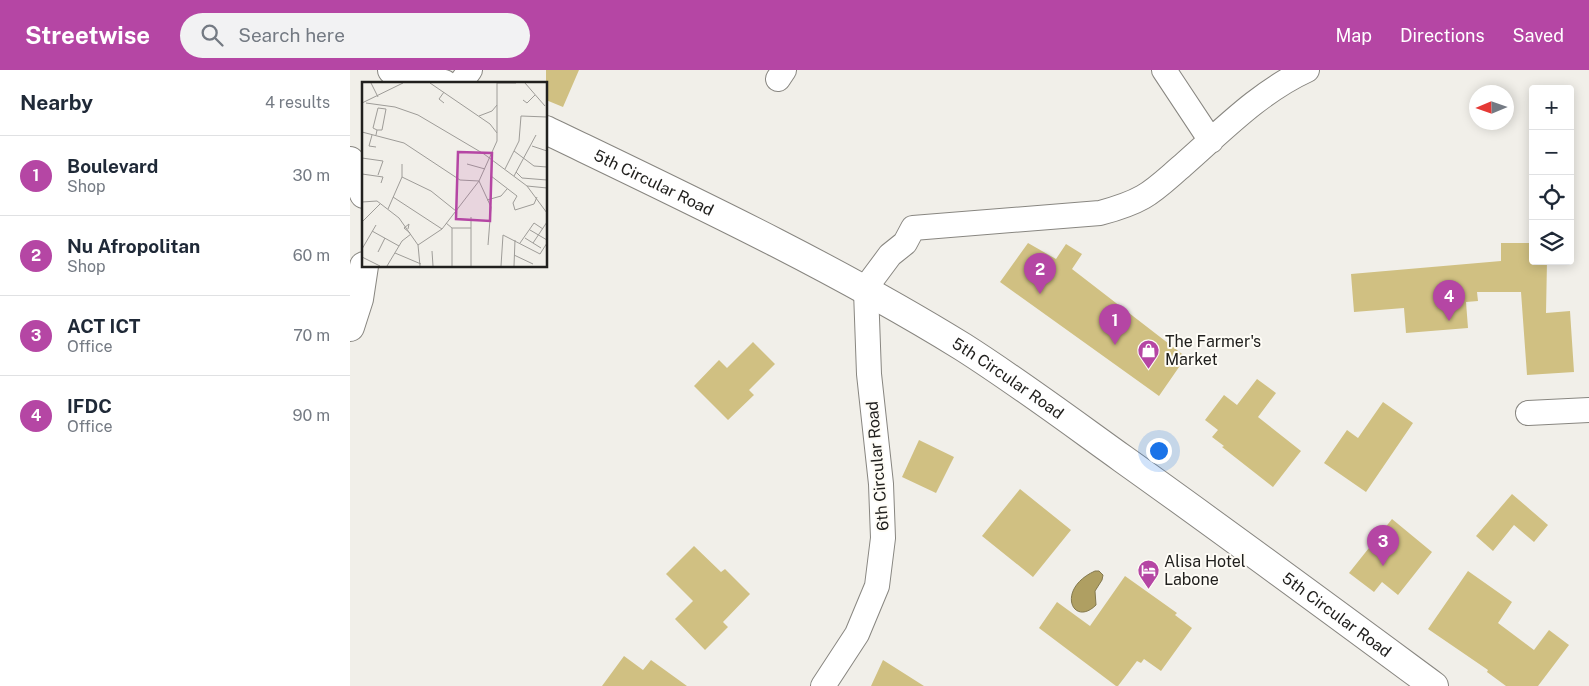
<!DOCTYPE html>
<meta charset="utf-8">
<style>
:root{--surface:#fff;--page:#f2f2f3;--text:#1f2937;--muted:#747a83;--line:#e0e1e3;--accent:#b546a4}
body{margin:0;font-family:"Public Sans",sans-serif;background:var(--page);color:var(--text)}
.controls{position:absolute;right:15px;top:15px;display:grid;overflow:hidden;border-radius:5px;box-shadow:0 2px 12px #0003}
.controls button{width:45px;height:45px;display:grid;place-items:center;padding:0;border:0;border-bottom:1px solid var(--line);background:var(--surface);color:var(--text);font:25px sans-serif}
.compass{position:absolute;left:1119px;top:15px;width:45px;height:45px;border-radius:50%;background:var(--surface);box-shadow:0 2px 12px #0003;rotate:268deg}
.you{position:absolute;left:808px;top:380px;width:18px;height:18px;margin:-12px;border:4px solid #fff;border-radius:50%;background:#1a73e8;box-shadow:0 0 0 8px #1a73e833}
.badge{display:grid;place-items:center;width:32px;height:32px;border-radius:50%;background:var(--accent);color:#fff;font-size:16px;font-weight:700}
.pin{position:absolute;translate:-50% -41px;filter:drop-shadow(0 1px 2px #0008)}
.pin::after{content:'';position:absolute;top:26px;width:18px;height:15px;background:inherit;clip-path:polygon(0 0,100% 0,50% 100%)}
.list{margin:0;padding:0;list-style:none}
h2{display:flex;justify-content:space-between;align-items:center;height:65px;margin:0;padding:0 20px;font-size:21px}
h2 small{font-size:16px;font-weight:400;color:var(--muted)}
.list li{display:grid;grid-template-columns:32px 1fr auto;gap:15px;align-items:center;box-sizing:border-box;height:80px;padding:0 20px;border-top:1px solid var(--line)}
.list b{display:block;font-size:19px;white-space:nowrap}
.list p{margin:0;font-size:16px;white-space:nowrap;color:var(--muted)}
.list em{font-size:16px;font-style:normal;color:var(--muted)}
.icon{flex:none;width:28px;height:28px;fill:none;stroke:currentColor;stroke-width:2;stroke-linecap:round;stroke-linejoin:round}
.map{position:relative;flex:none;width:1239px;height:616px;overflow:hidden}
header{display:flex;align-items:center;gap:30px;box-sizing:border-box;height:70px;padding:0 25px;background:var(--accent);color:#fff}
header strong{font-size:24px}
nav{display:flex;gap:28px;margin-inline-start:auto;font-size:18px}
.search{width:350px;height:45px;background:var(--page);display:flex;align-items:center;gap:12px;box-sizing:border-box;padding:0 18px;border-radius:28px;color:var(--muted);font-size:19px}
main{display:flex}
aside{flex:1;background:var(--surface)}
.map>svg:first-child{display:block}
.water{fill:#af9f62;stroke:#84794e}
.building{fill:#d0c082}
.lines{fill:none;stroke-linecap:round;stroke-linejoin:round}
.street-casing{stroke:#888680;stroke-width:26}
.secondary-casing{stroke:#888680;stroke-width:30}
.street{stroke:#fff;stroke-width:24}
.secondary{stroke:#fff;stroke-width:28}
.labels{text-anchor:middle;stroke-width:4;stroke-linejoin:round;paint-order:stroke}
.street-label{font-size:16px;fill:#21201e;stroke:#fefcf6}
.poi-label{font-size:16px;fill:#21201e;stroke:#fefcf6;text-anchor:start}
.inset-road{fill:none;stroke:#9e9c98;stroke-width:1}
.view{fill:#b546a4;fill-opacity:0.15;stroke:#b546a4;stroke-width:2.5}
.inset-edge{fill:none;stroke:#21201e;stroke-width:2.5}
</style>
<header>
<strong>Streetwise</strong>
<div class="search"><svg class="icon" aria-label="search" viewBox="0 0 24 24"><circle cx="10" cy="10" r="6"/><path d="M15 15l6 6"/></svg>Search here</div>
<nav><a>Map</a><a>Directions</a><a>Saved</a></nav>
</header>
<main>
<aside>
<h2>Nearby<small>4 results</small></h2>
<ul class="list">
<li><span class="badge">1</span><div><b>Boulevard</b><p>Shop</p></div><em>30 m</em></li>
<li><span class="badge">2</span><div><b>Nu Afropolitan</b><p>Shop</p></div><em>60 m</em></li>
<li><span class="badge">3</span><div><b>ACT ICT</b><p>Office</p></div><em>70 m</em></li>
<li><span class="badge">4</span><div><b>IFDC</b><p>Office</p></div><em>90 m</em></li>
</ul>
</aside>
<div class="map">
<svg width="1239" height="616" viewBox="0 0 1239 616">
<rect width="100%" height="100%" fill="#f1efe9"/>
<path class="water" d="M 745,501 L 749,501 L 753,505 L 752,510 L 745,521 L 746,535 C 723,558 705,519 745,501 Z"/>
<path class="building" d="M 196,0 L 229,0 L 213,37 L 196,30 Z
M 678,173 L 706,189 L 716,174 L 732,184 L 722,199 L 836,287 L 809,326 L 650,212 Z
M 1151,173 L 1183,173 L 1183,191 L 1197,191 L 1196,243 L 1220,241 L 1224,302 L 1177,305 L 1171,222 L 1127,222 L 1128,231 L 1116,232 L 1118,258 L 1056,263 L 1054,238 L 1004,242 L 1001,204 L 1151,191 Z
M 403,272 L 425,294 L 399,320 L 404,325 L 378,350 L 344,316 L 369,290 L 377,298 Z
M 907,309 L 926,323 L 908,347 L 951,381 L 923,417 L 872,377 L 874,376 L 862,367 L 868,360 L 855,350 L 874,325 L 887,335 Z
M 1033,332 L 1063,353 L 1016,422 L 974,393 L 997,360 L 1008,368 Z
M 569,370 L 604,387 L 586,423 L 552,407 Z
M 670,419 L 721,460 L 683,507 L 632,466 Z
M 1162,424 L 1198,455 L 1184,472 L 1164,455 L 1143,481 L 1126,466 Z
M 1042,449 L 1082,482 L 1048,525 L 1032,512 L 1024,522 L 999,503 Z
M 344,476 L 371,502 L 375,499 L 400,524 L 373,552 L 378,557 L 355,580 L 325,549 L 343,531 L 316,504 Z
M 1118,501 L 1162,532 L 1148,553 L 1184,580 L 1199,560 L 1219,575 L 1188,616 L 1156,616 L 1137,602 L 1138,600 L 1078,559 Z
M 775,506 L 827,543 L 825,545 L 842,558 L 811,601 L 794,589 L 791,593 L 787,591 L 768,616 L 766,616 L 689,558 L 707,532 L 740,556 Z
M 274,586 L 293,600 L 301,590 L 337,616 L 252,616 Z
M 533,590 L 574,616 L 521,616 Z"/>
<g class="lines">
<defs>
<path id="street" d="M 814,0 L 861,71
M 428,9 L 434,0
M 110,14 L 120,0
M 514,220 L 540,185 L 555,173 L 563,158 L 750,143 C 765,139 779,135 793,127 C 807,119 820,106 832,96 C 871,62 909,22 957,0
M 1178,343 L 1239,340
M 473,616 L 507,564 L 527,516 L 533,468 L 531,414 L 519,304 L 516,221"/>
<g id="secondary">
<path d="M 42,0 L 94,14"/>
<path id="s1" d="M 196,60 C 337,128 480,195 613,277 C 668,312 720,351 773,389 C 877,463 981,540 1084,616"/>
<path d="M 0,91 L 14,124"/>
<path d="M 0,257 L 9,229 L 14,196"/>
</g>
</defs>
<use href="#street" class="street-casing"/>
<use href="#secondary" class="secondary-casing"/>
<use href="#street" class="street"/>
<use href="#secondary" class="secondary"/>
</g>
<defs>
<symbol id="shop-pin" viewBox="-11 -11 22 30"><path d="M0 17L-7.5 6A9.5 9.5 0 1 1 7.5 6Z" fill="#b546a4" stroke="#fefcf6"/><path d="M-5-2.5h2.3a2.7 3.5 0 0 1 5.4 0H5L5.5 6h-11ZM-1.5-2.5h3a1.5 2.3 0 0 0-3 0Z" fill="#fff"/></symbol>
<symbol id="hotel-pin" viewBox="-11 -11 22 30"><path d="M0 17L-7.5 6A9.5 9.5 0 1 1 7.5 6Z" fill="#b546a4" stroke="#fefcf6"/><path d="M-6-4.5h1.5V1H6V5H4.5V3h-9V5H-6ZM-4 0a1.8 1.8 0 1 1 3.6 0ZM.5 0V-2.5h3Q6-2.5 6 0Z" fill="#fff"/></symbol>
</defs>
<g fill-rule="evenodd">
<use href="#shop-pin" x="786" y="268" width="25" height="34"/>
<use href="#hotel-pin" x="786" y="488" width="25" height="34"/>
</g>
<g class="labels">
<g class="street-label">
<text dy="6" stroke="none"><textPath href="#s1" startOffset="120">5th Circular Road</textPath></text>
<text dy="6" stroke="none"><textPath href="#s1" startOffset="525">5th Circular Road</textPath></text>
<text transform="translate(527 396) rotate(-95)" y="6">6th Circular Road</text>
<text dy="6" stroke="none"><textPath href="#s1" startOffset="930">5th Circular Road</textPath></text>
</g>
<g class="poi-label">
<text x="815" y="277">The Farmer's<tspan x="815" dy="18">Market</tspan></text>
<text x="814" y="497">Alisa Hotel<tspan x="814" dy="18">Labone</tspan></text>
</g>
</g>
<g transform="translate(12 12)">
<rect width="185" height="185" fill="#f1efe9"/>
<path class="inset-road" d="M 9,1 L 16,15M 68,1 L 128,42 L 135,51M 163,1 L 183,24M 161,18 L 165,21 L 173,13M 0,21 L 41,1M 4,21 L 33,25 L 56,33 L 122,72 L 165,104 L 185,131M 82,21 L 77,17 L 82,10M 117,34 L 130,29 L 135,23M 0,50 L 42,61 L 98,98 L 117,99M 10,53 L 7,64 L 14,65M 14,53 L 15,48 L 11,46 L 16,26 L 24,27 L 20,48 L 15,48M 170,64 L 185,69M 152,69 L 172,84 L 185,85M 0,76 L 21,79 L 16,93M 105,82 L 123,87M 143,87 L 157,59 L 159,34 L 185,35M 154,90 L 160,96 L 185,98M 0,92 L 21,95 L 19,101M 129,94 L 155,114 L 151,121 L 153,128 L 172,122 L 175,115M 152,94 L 174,53M 40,95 L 69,109 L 94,129M 117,99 L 129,125 L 126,163M 165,104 L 185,106M 31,115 L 80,147M 125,118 L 139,114 L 145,107M 0,120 L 15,119 L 37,136 L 56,163 L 58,184M 26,127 L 40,95 L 40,82M 0,140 L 18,122M 84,141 L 90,146 L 109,146M 90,146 L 90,184M 46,147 L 47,142 L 42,146 L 48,151M 168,148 L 185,158M 10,149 L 37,164M 163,156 L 179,166M 158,161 L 172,141 L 181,147M 171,161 L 185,140M 56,163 L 80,147 L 117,99 L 135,59 L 135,1 L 154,1M 0,167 L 14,143M 70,169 L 71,184M 16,170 L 23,156M 33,171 L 59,182M 152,173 L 171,182M 0,175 L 18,184M 25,184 L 40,159 L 49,152M 109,184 L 109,135M 139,184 L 141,153 L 178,172 L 185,161M 152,184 L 153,158"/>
<path class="view" d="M 96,70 L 130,71 L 128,139 L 94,137 Z"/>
<rect width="185" height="185" class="inset-edge"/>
</g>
</svg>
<div class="controls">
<button>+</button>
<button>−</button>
<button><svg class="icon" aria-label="locate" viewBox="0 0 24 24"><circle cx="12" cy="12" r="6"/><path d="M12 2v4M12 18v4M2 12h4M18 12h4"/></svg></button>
<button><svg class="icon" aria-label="layers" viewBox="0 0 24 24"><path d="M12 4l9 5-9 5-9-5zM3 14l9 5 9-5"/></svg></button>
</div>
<svg class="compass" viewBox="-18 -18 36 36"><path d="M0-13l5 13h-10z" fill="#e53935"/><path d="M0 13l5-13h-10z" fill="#747a83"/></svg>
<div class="you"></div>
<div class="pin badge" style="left:765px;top:275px">1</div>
<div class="pin badge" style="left:690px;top:224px">2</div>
<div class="pin badge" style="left:1033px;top:496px">3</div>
<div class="pin badge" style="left:1099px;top:251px">4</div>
</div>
</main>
